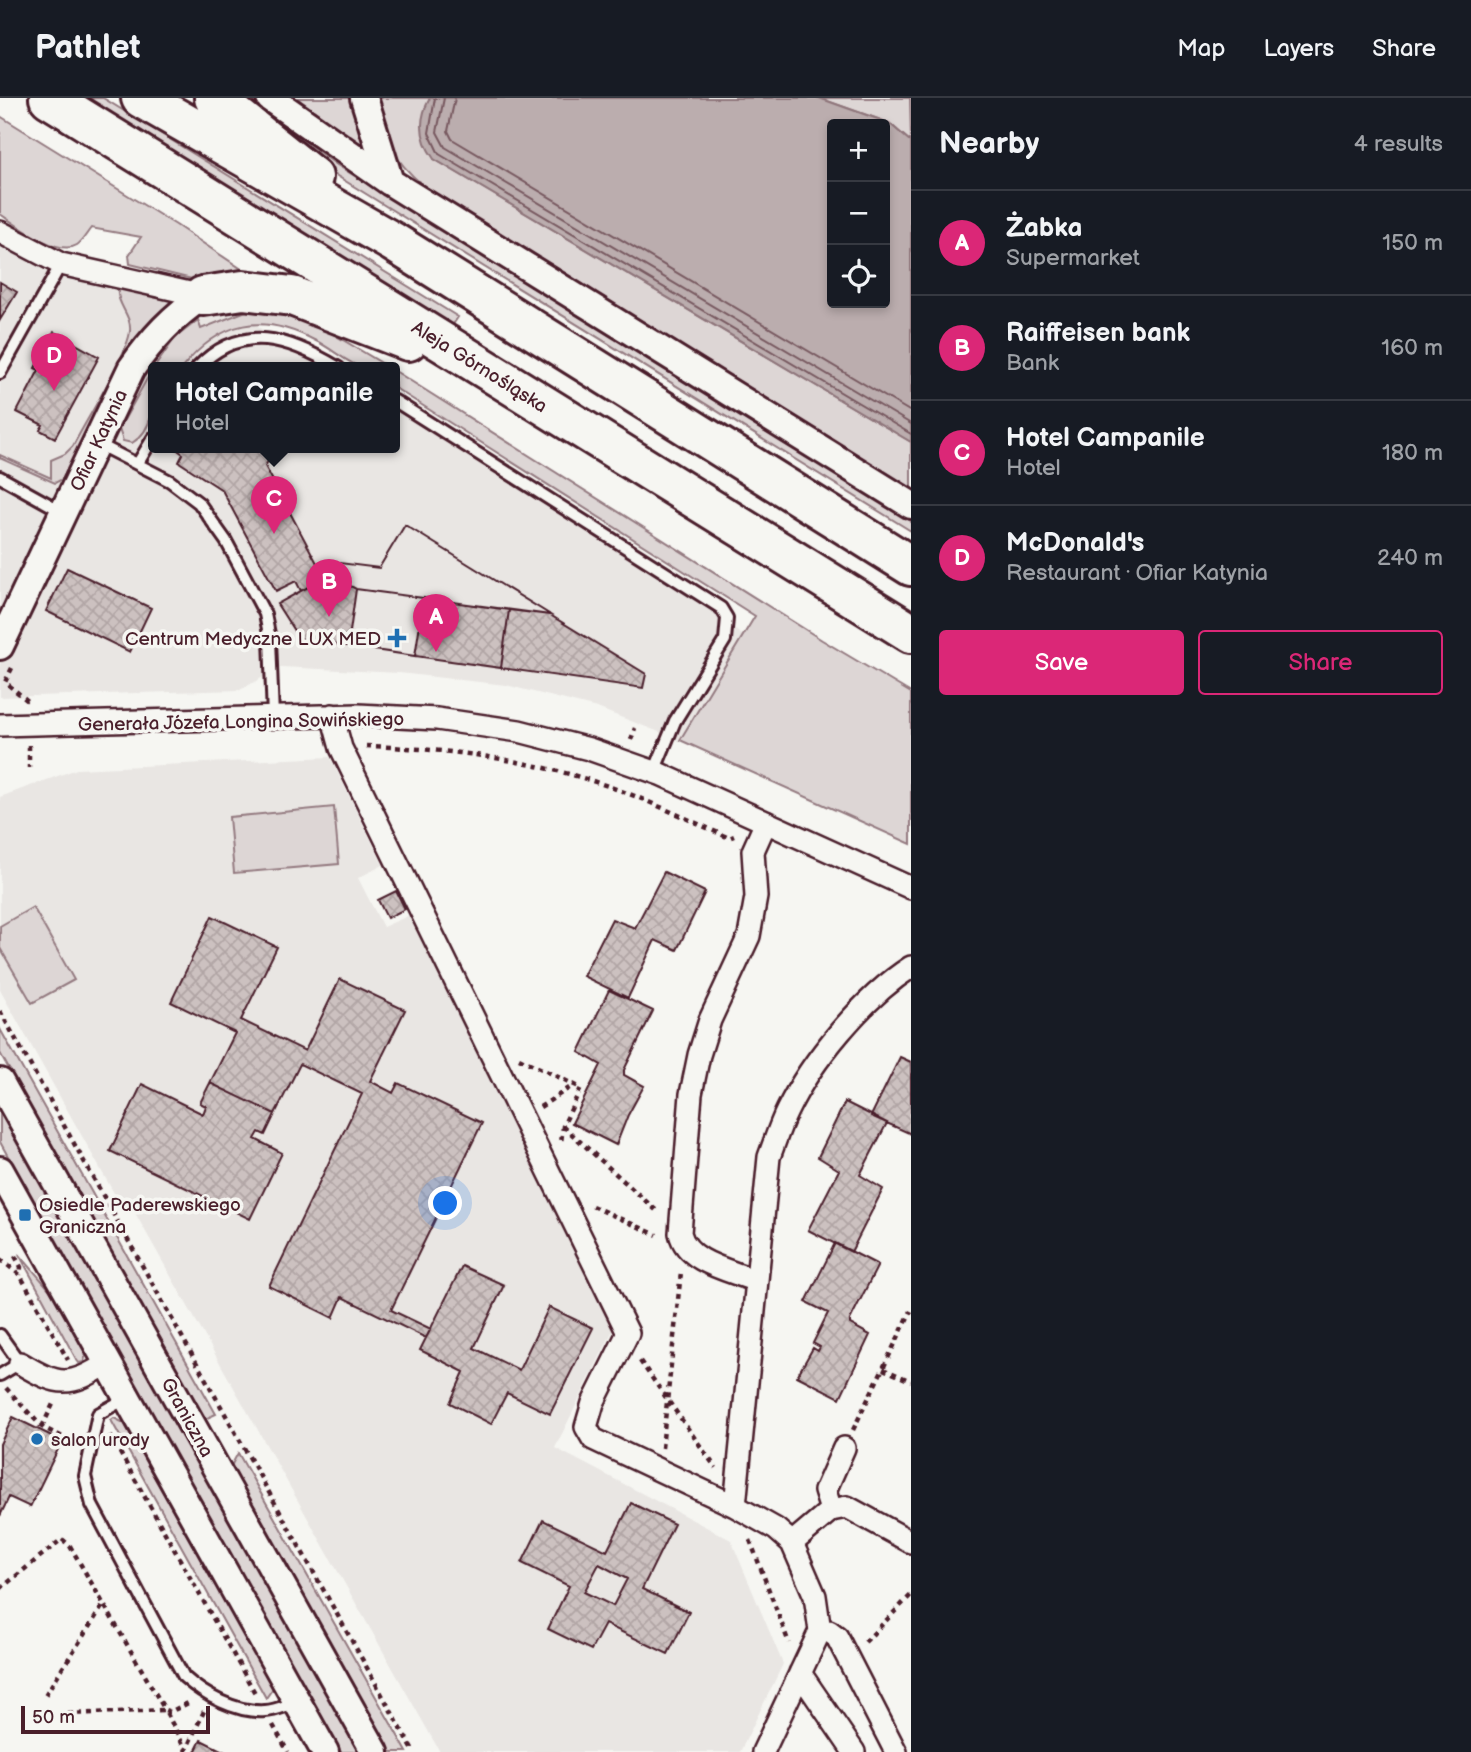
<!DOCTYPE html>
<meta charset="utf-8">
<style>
:root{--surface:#171b24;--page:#242831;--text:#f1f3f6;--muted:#9ea1a6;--line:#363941;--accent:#db2777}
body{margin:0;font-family:"Balsamiq Sans",sans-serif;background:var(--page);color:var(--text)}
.controls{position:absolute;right:21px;top:21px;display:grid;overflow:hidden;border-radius:7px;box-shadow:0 4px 10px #0003}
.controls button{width:63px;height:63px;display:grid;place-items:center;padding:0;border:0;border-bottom:2px solid var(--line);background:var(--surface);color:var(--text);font:35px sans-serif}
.scale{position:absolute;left:21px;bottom:18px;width:189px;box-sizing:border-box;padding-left:7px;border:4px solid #4a1f2b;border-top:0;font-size:19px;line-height:24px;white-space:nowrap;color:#4a1f2b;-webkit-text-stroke:5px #f6f6f2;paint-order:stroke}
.you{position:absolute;left:446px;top:1106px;width:24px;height:24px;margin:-18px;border:5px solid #fff;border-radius:50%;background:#1a73e8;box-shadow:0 0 0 10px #1a73e833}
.badge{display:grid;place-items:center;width:46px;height:46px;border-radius:50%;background:var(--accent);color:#fff;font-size:23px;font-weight:700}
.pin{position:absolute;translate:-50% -58px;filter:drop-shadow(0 2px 4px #0008)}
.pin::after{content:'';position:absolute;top:37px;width:24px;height:21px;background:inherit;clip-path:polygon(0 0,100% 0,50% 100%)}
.popup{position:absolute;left:148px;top:264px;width:252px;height:91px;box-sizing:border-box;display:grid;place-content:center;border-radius:7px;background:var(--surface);filter:drop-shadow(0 2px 5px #0005);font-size:23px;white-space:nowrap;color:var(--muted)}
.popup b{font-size:26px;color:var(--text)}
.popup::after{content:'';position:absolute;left:50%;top:100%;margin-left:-14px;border:14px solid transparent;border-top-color:var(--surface)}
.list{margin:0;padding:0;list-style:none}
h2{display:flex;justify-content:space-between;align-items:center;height:91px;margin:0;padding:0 28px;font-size:30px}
h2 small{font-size:23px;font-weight:400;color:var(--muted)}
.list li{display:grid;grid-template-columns:46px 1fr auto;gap:21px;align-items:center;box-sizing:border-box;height:105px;padding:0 28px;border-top:2px solid var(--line)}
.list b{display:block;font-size:26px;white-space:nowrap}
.list p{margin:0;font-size:23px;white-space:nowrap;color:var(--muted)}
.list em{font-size:23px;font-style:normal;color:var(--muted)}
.actions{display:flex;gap:14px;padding:21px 28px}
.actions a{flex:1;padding:16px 0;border:2px solid var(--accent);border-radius:7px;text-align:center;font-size:24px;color:var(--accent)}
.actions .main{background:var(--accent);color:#fff}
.icon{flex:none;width:38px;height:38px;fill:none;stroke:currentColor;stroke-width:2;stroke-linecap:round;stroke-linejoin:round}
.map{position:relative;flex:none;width:911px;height:1654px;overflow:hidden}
header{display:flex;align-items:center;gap:42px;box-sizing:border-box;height:98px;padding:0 35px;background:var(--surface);border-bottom:2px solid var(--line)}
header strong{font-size:33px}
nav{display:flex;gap:38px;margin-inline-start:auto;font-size:24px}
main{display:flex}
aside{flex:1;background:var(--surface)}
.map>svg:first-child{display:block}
.built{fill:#e9e6e3}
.grass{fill:#ddd6d5;stroke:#947a80;stroke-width:2}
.water{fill:#bbadae;stroke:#8e747a;stroke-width:2;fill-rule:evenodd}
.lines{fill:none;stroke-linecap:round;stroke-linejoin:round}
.shore{stroke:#77585f;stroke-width:2}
.building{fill:url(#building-cross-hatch);stroke:#4a1f2b;stroke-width:2;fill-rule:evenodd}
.service-casing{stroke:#4a1f2b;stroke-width:16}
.minor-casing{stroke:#4a1f2b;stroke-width:26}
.tertiary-casing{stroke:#4a1f2b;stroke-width:32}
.motorway-casing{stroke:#4a1f2b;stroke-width:44}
.path{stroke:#4a1f2b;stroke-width:4.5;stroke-dasharray:5 5;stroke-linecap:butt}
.service{stroke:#f6f6f2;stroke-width:10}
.minor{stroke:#f6f6f2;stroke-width:21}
.tertiary{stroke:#f6f6f2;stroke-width:26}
.motorway{stroke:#f6f6f2;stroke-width:38}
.poi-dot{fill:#1f6fb2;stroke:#f6f6f2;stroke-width:2.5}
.labels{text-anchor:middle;stroke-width:7;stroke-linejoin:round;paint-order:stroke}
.street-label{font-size:19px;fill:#4a1f2b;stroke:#f6f6f2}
.poi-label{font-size:19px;fill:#4a1f2b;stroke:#f6f6f2;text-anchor:start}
</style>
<header>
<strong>Pathlet</strong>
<nav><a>Map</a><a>Layers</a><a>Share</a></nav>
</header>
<main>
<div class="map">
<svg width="911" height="1654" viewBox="0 0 911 1654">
<defs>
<pattern id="building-cross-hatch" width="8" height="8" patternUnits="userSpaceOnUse" patternTransform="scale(1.75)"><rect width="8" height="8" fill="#ccc1c0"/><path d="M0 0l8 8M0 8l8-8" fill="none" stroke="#b1a5a5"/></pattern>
</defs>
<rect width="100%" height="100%" fill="#f6f6f2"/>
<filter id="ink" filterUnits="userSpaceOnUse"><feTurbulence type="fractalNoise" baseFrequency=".0143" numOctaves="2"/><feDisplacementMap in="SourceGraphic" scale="14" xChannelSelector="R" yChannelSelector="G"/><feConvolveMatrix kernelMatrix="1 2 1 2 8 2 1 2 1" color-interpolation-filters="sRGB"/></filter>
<g filter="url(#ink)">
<path class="built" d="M 0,122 L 56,155 L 186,186 L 327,270 L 153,270 L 153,350 L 395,350 L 395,312 L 706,508 L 743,538 L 680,642 L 597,610 L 506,587 L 399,575 L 281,569 L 240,592 L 0,599 Z
M 330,659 L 383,767 L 358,780 L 383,829 L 410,817 L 615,1228 L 555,1350 L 731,1442 L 783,1566 L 740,1654 L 440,1654 L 130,1106 L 115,1097 L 0,892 L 0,699 L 77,671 Z"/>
<path class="grass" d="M 79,0 L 103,0 L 458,219 L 450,231 Z
M 223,0 L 245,0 L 337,67 L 911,423 L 911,433 L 308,60 Z
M 297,0 L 351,0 L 364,48 L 360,47 Z
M 378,0 L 430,0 L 434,61 L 911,344 L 911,390 L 424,88 C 396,65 378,37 378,0 Z
M 819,0 L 910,0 L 911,44 L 889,25 Z
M 0,18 L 176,127 L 246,174 L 196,182 L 130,166 L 129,157 L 141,139 L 91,130 C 87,135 82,144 77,147 C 58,159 15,126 0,116 Z
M 123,190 L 176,203 L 68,378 L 55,385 L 0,360 L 0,357 L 51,380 L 51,362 L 65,356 L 73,348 C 85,324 128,256 130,233 C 132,218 116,205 118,192 Z
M 260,212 L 316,226 L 390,270 C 382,270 371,272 363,270 C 347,265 331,250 316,243 C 262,214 221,222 182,270 L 154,270 L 175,240 L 198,222 L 201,231 L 246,213 Z
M 153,270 C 153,296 158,329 132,345 L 123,343 L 119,331 Z
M 395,273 L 822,542 L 911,595 L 911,746 L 680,642 L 755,518 L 395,290 Z
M 334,709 L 339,766 L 234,775 L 229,719 Z
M 33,809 L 74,882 L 32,905 L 0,850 L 0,828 Z
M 0,931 L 216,1316 L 205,1321 L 0,955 Z
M 0,1012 L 359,1654 L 341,1654 L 0,1044 Z
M 19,1156 L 50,1192 L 86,1255 L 84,1264 L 79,1265 L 76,1261 Z
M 114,1320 L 124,1325 L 273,1590 L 266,1600 L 111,1322 Z
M 238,1355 L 407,1654 L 391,1654 L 231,1368 Z"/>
<path class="water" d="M 430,0 L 819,0 L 889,25 L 911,44 L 911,344 L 434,61 C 420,42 418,21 430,0 ZM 832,26 L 885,26 L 885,205 L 832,205 Z"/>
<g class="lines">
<path class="shore" d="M 435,0 L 429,35 L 439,56 L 911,336
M 444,0 L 437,34 L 445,49 L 911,326
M 455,0 L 448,33 L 452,41 L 911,314"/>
</g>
<path class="building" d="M 0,184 L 17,194 L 0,222 Z
M 54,234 L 99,259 L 55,340 L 40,332 L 43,327 L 17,314 L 39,272 L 35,270 Z
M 175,350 L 277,350 L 265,368 L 325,480 L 301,493 L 296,483 L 276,493 L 222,392 L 179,364 L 183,356 Z
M 405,427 L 549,516 L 550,517 L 424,500 L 415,558 L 334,546 L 313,547 L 298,539 L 277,506 L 330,477 L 332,464 L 379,470 Z
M 405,427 L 549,516 L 550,517 L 356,491 L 330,477 L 332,464 L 379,470 Z
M 67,470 L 151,510 L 130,554 L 46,513 Z
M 356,491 L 424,500 L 415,558 L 348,548 Z
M 424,500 L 509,512 L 501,570 L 415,558 Z
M 509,512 L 550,517 L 646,576 L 643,590 L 501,570 Z
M 664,774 L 705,794 L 677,852 L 655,842 L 628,900 L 583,878 L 612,821 L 635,830 Z
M 396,793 L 405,811 L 387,820 L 378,802 Z
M 212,818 L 277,849 L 241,922 L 305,953 L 340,881 L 405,912 L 370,983 L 393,995 L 398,985 L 482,1025 L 391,1212 L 431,1231 L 426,1240 L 342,1199 L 333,1220 L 269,1188 L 362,996 L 300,966 L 275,1016 L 210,985 L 235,935 L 171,904 Z
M 609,892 L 653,913 L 624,972 L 624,977 L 644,988 L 628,1017 L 616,1047 L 572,1025 L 601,967 L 579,954 Z
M 900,959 L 911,964 L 911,1036 L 871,1018 Z
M 210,985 L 275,1016 L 265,1037 L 259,1034 L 255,1041 L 282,1055 L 250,1121 L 110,1053 L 142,986 L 203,1016 L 206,1008 L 200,1005 Z
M 845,1004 L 887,1025 L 860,1077 L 883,1091 L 851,1154 L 808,1132 L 839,1072 L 818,1059 Z
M 835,1145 L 878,1167 L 850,1222 L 850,1226 L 870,1237 L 840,1300 L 797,1278 L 813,1250 L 818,1253 L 820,1249 L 813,1245 L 828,1215 L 806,1204 Z
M 462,1168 L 504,1187 L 474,1250 L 519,1272 L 549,1209 L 593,1230 L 550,1316 L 507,1295 L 491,1326 L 450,1305 L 464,1274 L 420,1252 Z
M 13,1319 L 62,1343 L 30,1409 L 9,1399 L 0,1418 L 0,1346 Z
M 631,1405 L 674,1426 L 642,1491 L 689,1514 L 668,1556 L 605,1526 L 591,1552 L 548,1531 L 569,1488 L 522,1465 L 543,1422 L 607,1453 ZM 599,1466 L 627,1481 L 613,1508 L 584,1494 Z
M 201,1642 L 225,1654 L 195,1654 Z"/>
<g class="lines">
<defs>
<path id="service" d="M 197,270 C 242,223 289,240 339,270
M 0,275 L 61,166
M 395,303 L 721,510 L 727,520 L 725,542 L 675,623 L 654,674
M 96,345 L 170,383 L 199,405 L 226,443 L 265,516 L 270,541 L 273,619
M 138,365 L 153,340
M 0,379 L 63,414
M 0,1237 L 20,1265 L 0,1277
M 127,1300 L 98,1316 L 85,1378 L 92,1407 L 184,1579 C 204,1597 236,1615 265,1613 C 275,1613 287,1607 297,1604"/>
<path id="minor" d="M 0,134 L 61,166 L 203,198
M 332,617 L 341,650 L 628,1235 L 593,1305 L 586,1329 L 593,1341 L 735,1408
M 0,627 L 358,617 L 437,621 L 519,633 L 589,651 L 660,676 L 911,790
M 756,1183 C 730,1172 687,1165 680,1135 L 691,996 L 699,957 L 710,922 L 749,838 L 756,799 L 753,753 L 766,724
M 20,1265 C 60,1289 69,1289 108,1265
M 831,1412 L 825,1393 L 844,1350
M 792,1445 L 831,1412 L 847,1409 L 911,1444
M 820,1533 L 829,1533 L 837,1539 L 896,1654
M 800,1575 L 854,1654
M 763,1654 L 820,1533 L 815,1498 L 792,1445 L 776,1431 L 735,1408 L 769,1059 C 775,1043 780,1027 787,1013 C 811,963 864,899 911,869"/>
<path id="tertiary" d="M 270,0 L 390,84 L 911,407
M 364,0 L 390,84
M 0,548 L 131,271 C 152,241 173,218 203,198
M 0,984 L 375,1654
M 0,1072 L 325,1654"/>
<path id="motorway" d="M 49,0 L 911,535
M 141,0 L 393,144 L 911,468
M 214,0 L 313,79
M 203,198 L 243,192 L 292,198 L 408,243"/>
</defs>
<use href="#service" class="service-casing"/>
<use href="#minor" class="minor-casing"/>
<use href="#tertiary" class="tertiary-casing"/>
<use href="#motorway" class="motorway-casing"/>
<path class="path" d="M 12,570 L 5,584 L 29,604
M 631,642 L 635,630
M 29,647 L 29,670
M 366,648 C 458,651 551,664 637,699 C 668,712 699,726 729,740 L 734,738
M 0,913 L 414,1654
M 519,960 L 581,990 L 563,1028 L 561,1045
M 540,1009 L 574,987
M 563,1028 L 659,1115
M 592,1108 L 657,1137
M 15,1158 L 21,1169 L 20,1177
M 0,1161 L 20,1177 L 68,1262
M 640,1263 L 716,1370
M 883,1271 L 911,1283
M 6,1290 L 42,1329 L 75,1345
M 42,1329 L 54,1304
M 853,1332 L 911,1213
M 110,1337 L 255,1595
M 662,1350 L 681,1174
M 750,1442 L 789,1545
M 0,1491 L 62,1441 L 70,1448 L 165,1612 L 170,1614 L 190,1604
M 865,1544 L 911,1497
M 45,1597 L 104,1506
M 68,1616 L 165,1612 L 186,1652
M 273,1627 L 288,1654
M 185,1654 L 205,1611"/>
<use href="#service" class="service"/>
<use href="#minor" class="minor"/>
<use href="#tertiary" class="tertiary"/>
<use href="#motorway" class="motorway"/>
</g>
</g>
<g class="poi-dot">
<path d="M393.5 529.5h7v7h7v7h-7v7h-7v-7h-7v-7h7z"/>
<rect x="18" y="1110" width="14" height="14" rx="3.5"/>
<circle cx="37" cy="1341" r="7"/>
</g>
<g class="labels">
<g class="street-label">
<text transform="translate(480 268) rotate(32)" y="7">Aleja Górnośląska</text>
<text transform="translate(98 342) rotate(-65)" y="7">Ofiar Katynia</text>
<text transform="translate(241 623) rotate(-1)" y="7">Generała Józefa Longina Sowińskiego</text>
<text transform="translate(188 1319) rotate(61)" y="7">Graniczna</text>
</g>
<g class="poi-label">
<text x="381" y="547" text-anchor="end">Centrum Medyczne LUX MED</text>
<text x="39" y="1113">Osiedle Paderewskiego<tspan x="39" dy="22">Graniczna</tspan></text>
<text x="51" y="1348">salon urody</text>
</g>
</g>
</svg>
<div class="controls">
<button>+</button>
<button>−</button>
<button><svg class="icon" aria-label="locate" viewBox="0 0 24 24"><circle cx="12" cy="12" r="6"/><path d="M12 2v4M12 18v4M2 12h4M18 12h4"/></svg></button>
</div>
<div class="scale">50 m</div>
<div class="you"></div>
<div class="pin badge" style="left:436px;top:554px">A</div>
<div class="pin badge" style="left:329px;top:519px">B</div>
<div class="pin badge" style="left:274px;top:436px">C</div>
<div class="popup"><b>Hotel Campanile</b>Hotel</div>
<div class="pin badge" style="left:54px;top:293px">D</div>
</div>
<aside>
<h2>Nearby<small>4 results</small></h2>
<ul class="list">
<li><span class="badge">A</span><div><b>Żabka</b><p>Supermarket</p></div><em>150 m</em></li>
<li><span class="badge">B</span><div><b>Raiffeisen bank</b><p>Bank</p></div><em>160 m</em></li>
<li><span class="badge">C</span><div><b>Hotel Campanile</b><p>Hotel</p></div><em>180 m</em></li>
<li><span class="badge">D</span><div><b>McDonald's</b><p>Restaurant · Ofiar Katynia</p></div><em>240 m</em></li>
</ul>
<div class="actions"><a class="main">Save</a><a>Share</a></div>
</aside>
</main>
